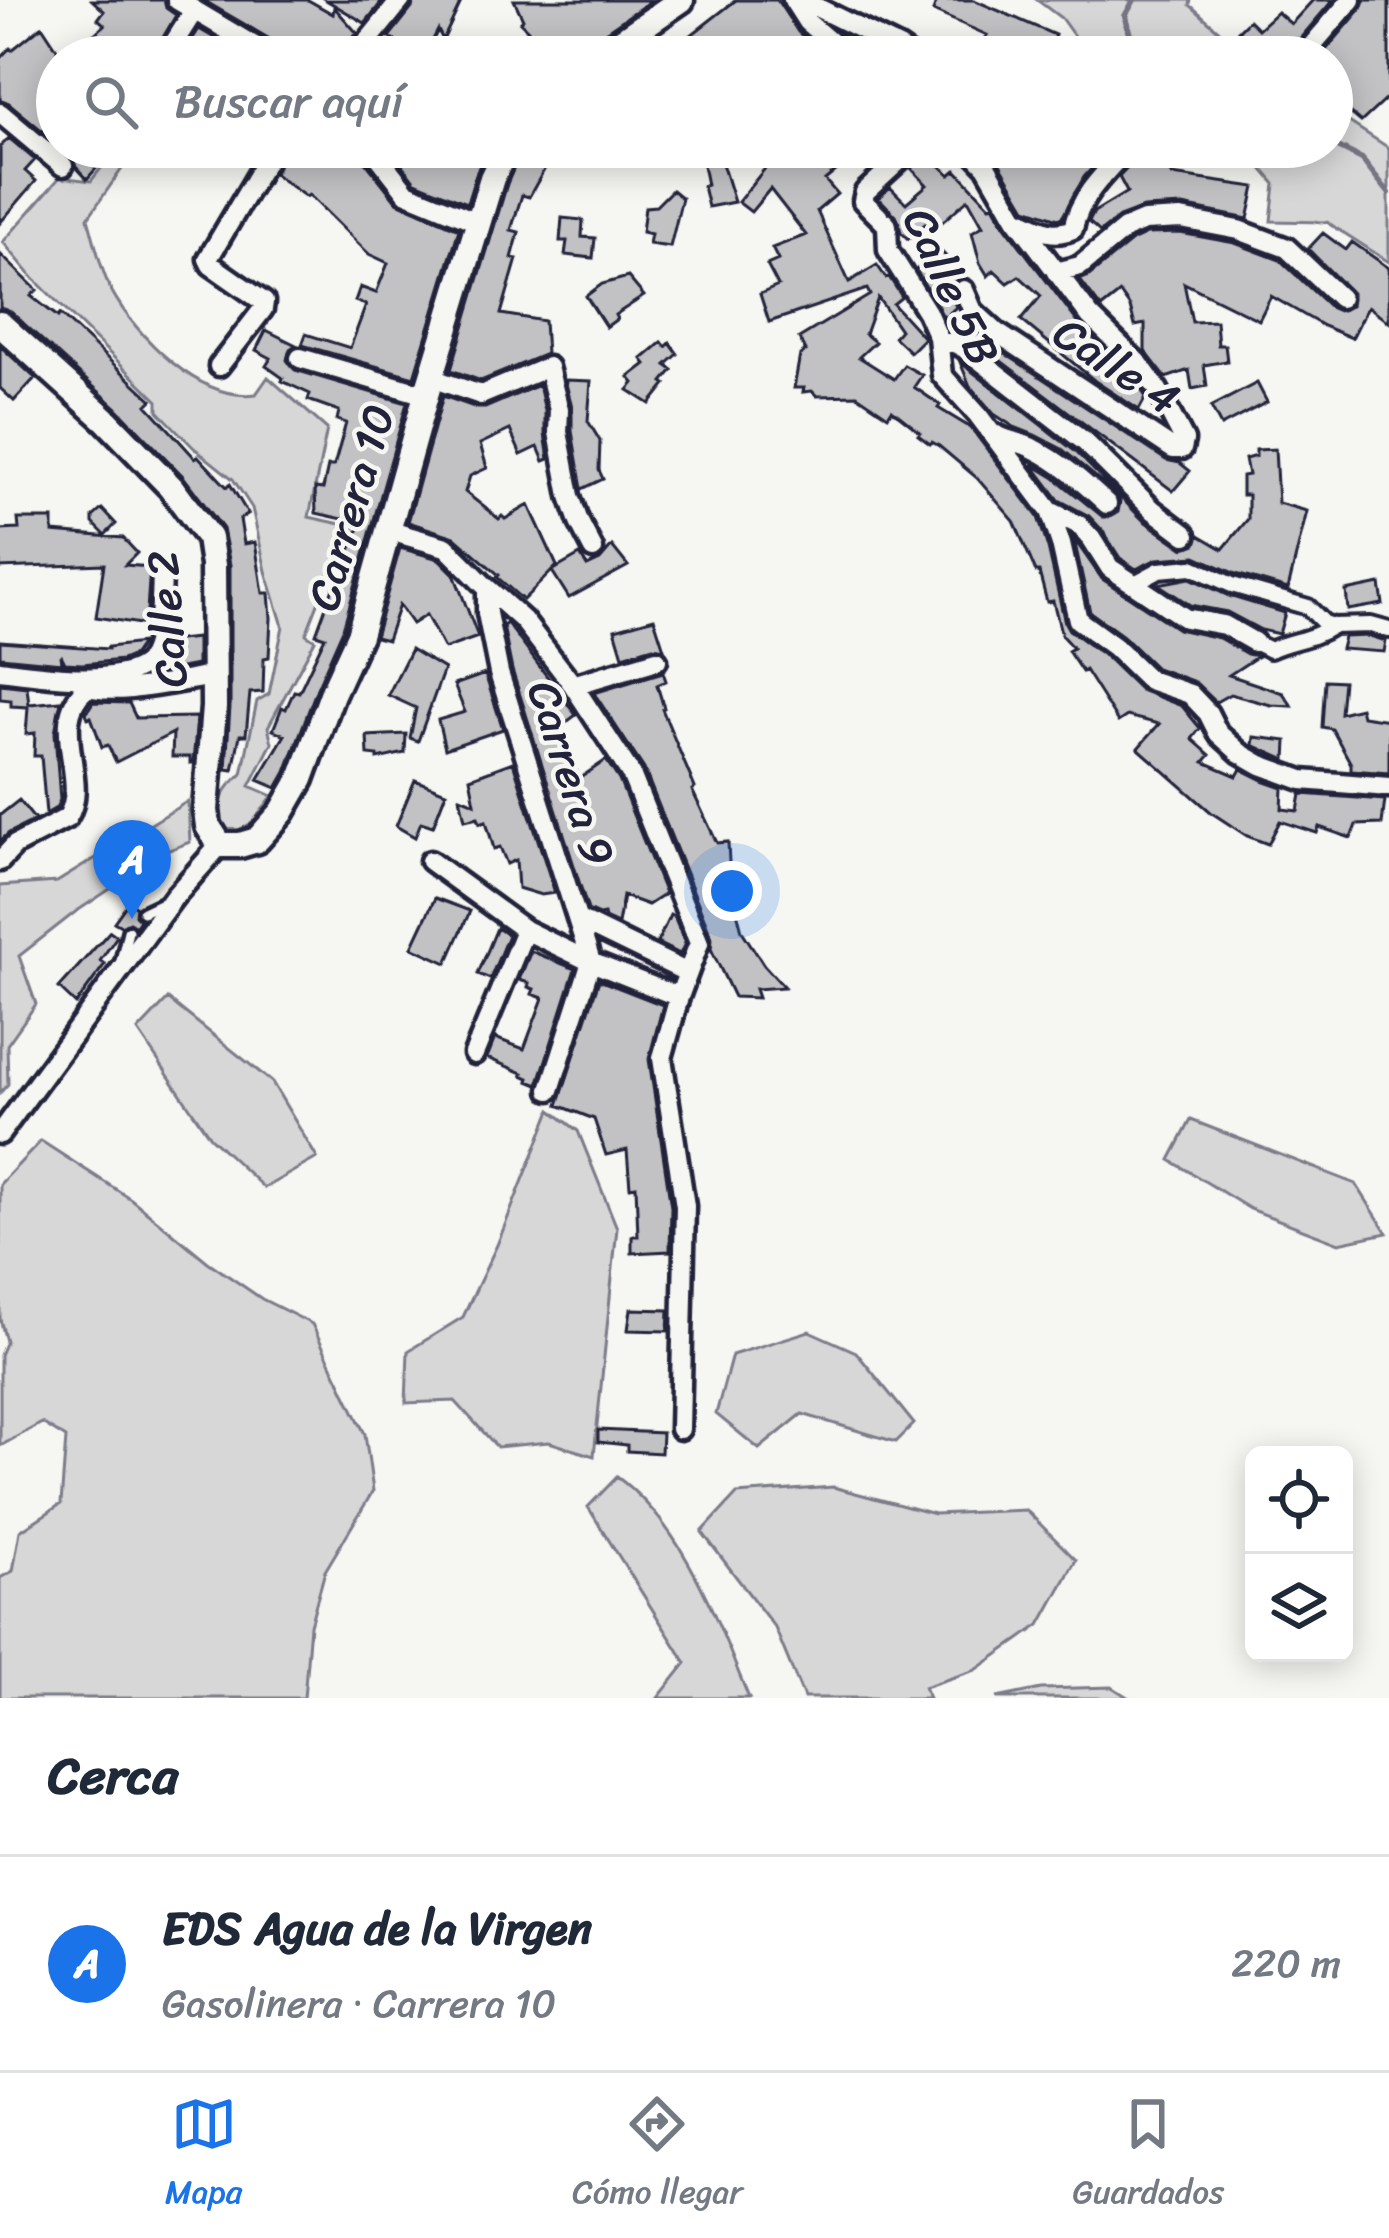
<!DOCTYPE html>
<html lang="es">
<meta charset="utf-8">
<style>
:root{--surface:#fff;--page:#f2f2f3;--text:#1f2937;--muted:#747a83;--line:#e0e1e3;--accent:#1a73e8}
body{margin:0;font-family:Sriracha,sans-serif;background:var(--page);color:var(--text)}
.controls{position:absolute;right:36px;bottom:36px;display:grid;overflow:hidden;border-radius:18px;box-shadow:0 6px 30px #0003}
.controls button{width:108px;height:108px;display:grid;place-items:center;padding:0;border:0;border-bottom:3px solid var(--line);background:var(--surface);color:var(--text);font:60px sans-serif}
.you{position:absolute;left:732px;top:891px;width:42px;height:42px;margin:-30px;border:9px solid #fff;border-radius:50%;background:#1a73e8;box-shadow:0 0 0 18px #1a73e833}
.badge{display:grid;place-items:center;width:78px;height:78px;border-radius:50%;background:var(--accent);color:#fff;font-size:39px;font-weight:700}
.pin{position:absolute;translate:-50% -99px;filter:drop-shadow(0 3px 6px #0008)}
.pin::after{content:'';position:absolute;top:63px;width:42px;height:36px;background:inherit;clip-path:polygon(0 0,100% 0,50% 100%)}
.list{margin:0;padding:0;list-style:none}
h2{display:flex;justify-content:space-between;align-items:center;height:156px;margin:0;padding:0 48px;font-size:51px}
h2 small{font-size:39px;font-weight:400;color:var(--muted)}
.list li{display:grid;grid-template-columns:78px 1fr auto;gap:36px;align-items:center;box-sizing:border-box;height:216px;padding:0 48px;border-top:3px solid var(--line)}
.list b{display:block;font-size:45px;white-space:nowrap}
.list p{margin:0;font-size:39px;white-space:nowrap;color:var(--muted)}
.list em{font-size:39px;font-style:normal;color:var(--muted)}
.icon{flex:none;width:66px;height:66px;fill:none;stroke:currentColor;stroke-width:2;stroke-linecap:round;stroke-linejoin:round}
.map{position:relative;flex:none;width:1389px;height:1698px;overflow:hidden}
.search{position:absolute;background:var(--surface);box-shadow:0 6px 30px #0003;left:36px;right:36px;top:36px;height:132px;display:flex;align-items:center;gap:30px;box-sizing:border-box;padding:0 42px;border-radius:66px;color:var(--muted);font-size:45px}
.sheet{height:372px;background:var(--surface)}
nav{display:flex;justify-content:space-around;align-items:center;box-sizing:border-box;height:168px;border-top:3px solid var(--line);background:var(--surface);font-size:33px;color:var(--muted)}
nav a{display:grid;justify-items:center;gap:6px}
nav .on{color:var(--accent)}
.map>svg:first-child{display:block}
.green{fill:#d7d7d7;stroke:#7c7c89;stroke-width:3}
.lines{fill:none;stroke-linecap:round;stroke-linejoin:round}
.stream{stroke:#757583;stroke-width:6}
.building{fill:#c2c2c4;stroke:#22223b;stroke-width:3}
.service-casing{stroke:#22223b;stroke-width:18}
.pedestrian-casing{stroke:#22223b;stroke-width:22}
.minor-casing{stroke:#22223b;stroke-width:27}
.tertiary-casing{stroke:#22223b;stroke-width:33}
.service{stroke:#f6f6f2;stroke-width:9}
.pedestrian{stroke:#f6f6f2;stroke-width:14}
.minor{stroke:#f6f6f2;stroke-width:18}
.tertiary{stroke:#f6f6f2;stroke-width:24}
.labels{text-anchor:middle;stroke-width:9;stroke-linejoin:round;paint-order:stroke}
.street-label{font-size:45px;fill:#22223b;stroke:#f6f6f2}
</style>
<div class="map">
<svg width="1389" height="1698" viewBox="0 0 1389 1698">
<rect width="100%" height="100%" fill="#f6f6f2"/>
<filter id="ink" filterUnits="userSpaceOnUse"><feTurbulence type="fractalNoise" baseFrequency=".00833" numOctaves="2"/><feDisplacementMap in="SourceGraphic" scale="24" xChannelSelector="R" yChannelSelector="G"/><feConvolveMatrix kernelMatrix="1 2 1 2 8 2 1 2 1" color-interpolation-filters="sRGB"/></filter>
<g filter="url(#ink)">
<path class="green" d="M 1037,0 L 1191,0 L 1190,5 L 1249,57 L 1089,57 L 1061,18 Z
M 1332,114 L 1346,120 L 1389,148 L 1389,262 L 1327,222 L 1271,221 L 1275,184 L 1244,147 L 1332,147 Z
M 118,147 L 137,147 L 88,218 C 95,241 100,269 111,290 C 136,336 200,402 256,394 L 268,377 L 327,429 L 309,517 L 355,527 L 329,575 L 306,634 L 315,640 L 268,727 L 272,743 L 250,786 L 273,796 L 251,824 L 232,833 L 219,825 C 220,800 221,790 242,774 L 257,701 L 269,694 L 283,626 L 266,571 L 252,508 L 233,479 L 194,448 L 158,411 L 158,401 L 33,278 L 3,242 L 60,177 L 91,181 Z
M 188,801 L 190,842 L 169,850 L 74,913 L 19,956 L 36,1004 L 7,1045 L 8,1084 L 0,1093 L 0,886 L 57,882 Z
M 168,999 L 272,1082 L 317,1158 L 264,1188 L 210,1137 L 138,1031 Z
M 551,1110 L 578,1131 L 617,1228 L 594,1456 L 549,1442 L 497,1447 L 455,1401 L 406,1403 L 408,1351 L 463,1317 L 497,1245 Z
M 1191,1120 L 1356,1184 L 1387,1233 L 1339,1243 L 1250,1209 L 1170,1160 Z
M 41,1141 L 131,1199 L 208,1262 L 262,1299 L 312,1324 L 365,1434 L 373,1491 L 325,1571 L 310,1625 L 304,1698 L 0,1698 L 0,1578 L 13,1571 L 20,1531 L 61,1504 L 66,1438 L 42,1423 L 0,1446 L 0,1355 L 6,1341 L 0,1319 L 0,1184 Z
M 809,1331 L 856,1352 L 914,1424 L 896,1442 L 802,1414 L 759,1449 L 716,1414 L 732,1355 Z
M 617,1477 C 686,1528 717,1622 749,1698 L 658,1698 L 686,1663 L 588,1507 Z
M 833,1487 L 934,1514 L 1026,1510 L 1076,1560 L 1040,1625 L 976,1670 L 924,1687 L 929,1698 L 804,1698 L 775,1628 L 702,1532 L 737,1494 Z
M 1112,1687 L 1129,1698 L 997,1698 L 1041,1689 Z"/>
<g class="lines">
<path class="stream" d="M 1134,0 L 1125,16 L 1136,57
M 1332,144 L 1362,159 L 1389,193"/>
</g>
<path class="building" d="M 92,0 L 164,0 L 166,8 L 176,15 L 152,57 L 67,57 L 105,25 L 98,19 L 104,11 Z
M 203,0 L 308,0 L 333,14 L 334,7 L 357,33 L 344,49 L 342,57 L 286,57 L 280,45 Z
M 326,0 L 379,0 L 381,3 L 365,23 Z
M 414,0 L 462,0 L 443,40 L 438,30 L 424,57 L 389,37 L 412,8 Z
M 514,0 L 652,0 L 589,43 L 576,57 L 500,57 L 528,30 L 520,22 L 523,19 Z
M 736,0 L 777,0 L 798,32 L 827,57 L 658,57 L 690,36 Z
M 937,0 L 974,0 L 1055,35 L 1046,57 L 971,57 L 987,35 L 933,11 Z
M 1313,0 L 1333,0 L 1292,48 L 1289,57 L 1254,57 L 1243,47 L 1249,40 L 1238,31 L 1249,20 L 1258,29 L 1277,12 L 1291,24 Z
M 1364,0 L 1389,0 L 1389,96 L 1361,122 L 1343,107 L 1332,116 L 1332,57 L 1320,57 L 1361,9 Z
M 42,26 L 57,49 L 57,143 L 9,103 L 0,99 L 0,58 L 10,48 L 12,50 Z
M 199,29 L 247,57 L 181,57 Z
M 9,138 L 35,160 L 25,171 L 36,181 L 0,223 L 0,147 Z
M 61,147 L 109,147 L 104,153 L 108,155 L 87,179 L 76,167 L 72,157 Z
M 287,147 L 358,147 L 360,155 L 397,202 L 459,229 L 414,377 L 302,345 L 306,334 L 350,348 L 366,305 L 355,301 L 360,287 L 376,293 L 388,263 L 369,254 L 309,195 L 306,197 L 274,174 Z
M 388,147 L 489,147 L 477,171 L 467,203 L 415,182 Z
M 523,147 L 558,147 L 544,158 L 548,163 L 529,197 L 522,195 L 511,230 L 519,232 L 512,258 L 517,259 L 501,314 L 544,321 L 546,354 L 481,381 L 451,370 L 507,184 Z
M 756,147 L 894,147 L 875,165 L 860,151 L 825,180 L 837,194 L 817,211 L 849,282 L 877,265 L 886,278 L 889,277 L 902,297 L 893,304 L 924,338 L 910,352 L 894,337 L 900,330 L 878,298 L 865,334 L 875,342 L 859,357 L 894,379 L 904,365 L 922,375 L 914,387 L 940,405 L 938,408 L 971,428 L 1038,517 L 1048,548 L 1065,623 L 1069,630 L 1106,657 L 1140,690 L 1182,706 L 1200,728 L 1192,739 L 1210,755 L 1204,762 L 1237,776 L 1241,769 L 1265,781 L 1263,781 L 1283,788 L 1282,809 L 1298,811 L 1301,794 L 1385,800 L 1382,824 L 1356,825 L 1351,838 L 1319,827 L 1317,833 L 1280,821 L 1268,844 L 1247,836 L 1212,813 L 1138,748 L 1159,724 L 1127,716 L 1118,722 L 1085,670 L 1082,672 L 1068,651 L 1073,648 L 1062,636 L 1053,601 L 1047,602 L 1039,572 L 1036,572 L 1014,521 L 977,478 L 939,446 L 932,442 L 930,444 L 918,435 L 920,432 L 892,410 L 888,416 L 857,395 L 817,396 L 812,391 L 803,392 L 804,388 L 794,388 L 800,355 L 806,351 L 799,338 L 870,295 L 867,289 L 769,322 L 760,294 L 778,286 L 767,265 L 778,260 L 772,248 L 806,235 L 770,189 L 751,212 L 738,202 L 771,161 Z
M 987,147 L 1027,147 L 1037,151 L 1056,147 L 1111,147 L 1084,177 L 1063,216 L 1058,219 L 1026,208 L 997,159 Z
M 1142,147 L 1162,147 L 1160,169 L 1170,168 L 1172,175 L 1255,187 L 1248,219 L 1183,206 L 1143,208 L 1119,217 L 1100,232 L 1089,222 L 1094,212 L 1127,192 L 1119,177 L 1139,156 Z
M 926,152 L 950,175 L 956,170 L 990,206 L 993,205 L 1005,226 L 1079,324 L 1130,374 L 1146,397 L 1139,410 L 1095,381 L 1021,320 L 1041,296 L 1019,276 L 1008,283 L 994,270 L 988,276 L 980,263 L 972,232 L 983,226 L 968,199 L 932,231 L 925,224 L 908,239 L 901,232 L 897,217 L 879,198 L 890,187 L 906,203 L 927,185 L 911,168 Z
M 720,157 L 734,202 L 708,207 L 703,186 L 707,185 L 702,160 Z
M 672,190 L 682,198 L 670,247 L 649,244 L 651,234 L 642,232 L 645,207 L 656,206 Z
M 562,218 L 583,220 L 582,237 L 595,238 L 593,258 L 565,255 L 567,241 L 560,241 Z
M 1180,233 L 1235,243 L 1280,260 L 1331,308 L 1338,311 L 1351,306 L 1352,293 L 1308,249 L 1323,233 L 1346,250 L 1352,242 L 1389,268 L 1389,322 L 1368,306 L 1352,338 L 1323,326 L 1271,296 L 1259,320 L 1184,283 L 1192,322 L 1216,321 L 1218,345 L 1225,345 L 1227,361 L 1204,365 L 1207,386 L 1192,389 L 1189,370 L 1166,378 L 1145,351 L 1145,324 L 1135,326 L 1130,307 L 1120,293 L 1101,308 L 1080,280 L 1089,276 L 1132,241 L 1147,234 Z
M 939,249 L 965,277 L 953,283 L 951,294 L 956,307 L 944,318 L 916,270 Z
M 0,254 L 37,290 L 31,296 L 58,317 L 60,314 L 152,400 L 147,405 L 195,458 L 198,456 L 227,487 L 230,484 L 248,514 L 240,519 L 244,544 L 255,542 L 263,593 L 269,593 L 271,618 L 269,657 L 264,658 L 263,692 L 250,693 L 246,735 L 240,735 L 233,770 L 226,769 L 230,707 L 230,565 L 223,529 L 183,476 L 116,407 L 11,312 L 0,308 Z
M 628,277 L 644,296 L 615,315 L 617,319 L 606,327 L 586,296 L 602,284 Z
M 970,326 L 989,343 L 1166,460 L 1180,463 L 1190,471 L 1173,491 L 964,333 Z
M 266,330 L 296,345 L 290,349 L 287,360 L 295,370 L 407,403 L 343,629 L 317,688 L 286,772 L 277,788 L 258,780 L 285,735 L 273,730 L 282,707 L 286,709 L 294,691 L 299,692 L 325,637 L 316,634 L 342,563 L 345,563 L 361,523 L 316,513 L 315,488 L 323,489 L 328,466 L 334,466 L 346,423 L 337,420 L 339,411 L 308,400 L 310,394 L 282,381 L 283,378 L 266,366 L 271,358 L 256,350 Z
M 662,342 L 666,347 L 670,343 L 678,354 L 666,365 L 673,370 L 663,382 L 666,384 L 650,404 L 628,390 L 634,383 L 629,377 L 646,364 L 642,359 Z
M 0,346 L 35,378 L 14,401 L 0,388 Z
M 960,362 L 1076,452 L 1143,520 L 1183,548 L 1196,544 L 1199,535 L 1223,549 L 1248,519 L 1248,495 L 1242,495 L 1242,476 L 1248,475 L 1245,459 L 1256,456 L 1256,450 L 1275,449 L 1278,503 L 1307,511 L 1288,589 L 1236,574 L 1196,556 L 1157,559 L 1136,569 L 1120,558 L 1102,530 L 1089,516 L 1059,500 L 1032,464 L 1055,478 L 1103,517 L 1110,517 L 1118,512 L 1120,501 L 1117,495 L 1062,449 L 1035,435 L 1014,427 L 994,414 L 970,386 Z
M 565,380 L 591,381 L 588,421 L 600,441 L 599,470 L 603,479 L 582,489 L 572,431 L 572,407 Z
M 1257,383 L 1267,402 L 1221,426 L 1211,407 Z
M 539,385 L 545,411 L 545,434 L 549,459 L 544,461 L 538,447 L 521,455 L 510,430 L 480,444 L 487,468 L 470,476 L 465,492 L 499,519 L 502,516 L 505,519 L 529,505 L 557,566 L 523,600 L 497,577 L 499,575 L 455,537 L 408,522 L 443,396 L 477,408 L 485,408 Z
M 102,509 L 116,524 L 105,535 L 93,523 L 93,517 Z
M 18,519 L 53,519 L 53,532 L 123,538 L 137,553 L 125,565 L 150,567 L 146,625 L 96,617 L 104,564 L 0,568 L 0,530 L 19,529 Z
M 1074,539 L 1102,579 L 1178,629 L 1219,638 L 1247,654 L 1258,656 L 1229,675 L 1283,693 L 1292,706 L 1271,705 L 1230,694 L 1216,702 L 1195,682 L 1156,668 L 1123,636 L 1090,612 Z
M 612,546 L 628,566 L 569,598 L 552,571 L 580,555 L 587,566 L 600,560 Z
M 400,548 L 439,559 L 454,574 L 478,637 L 444,649 L 426,615 L 412,624 L 399,605 L 387,640 L 375,637 Z
M 1190,578 L 1229,596 L 1285,613 L 1279,634 L 1261,630 L 1227,612 L 1190,605 L 1158,584 Z
M 1380,584 L 1383,604 L 1348,610 L 1346,591 Z
M 654,618 L 664,649 L 653,647 L 623,656 L 615,629 Z
M 507,623 L 576,715 L 556,730 L 580,778 L 606,760 L 619,780 L 665,894 L 648,905 L 623,896 L 618,924 L 605,918 L 604,914 L 599,915 L 588,910 L 512,670 L 503,626 Z
M 1370,636 L 1386,641 L 1384,652 L 1341,649 L 1344,637 Z
M 197,638 L 197,665 L 165,671 L 164,661 L 170,641 Z
M 0,641 L 108,649 L 108,647 L 142,643 L 134,655 L 122,660 L 82,664 L 65,663 L 61,655 L 62,663 L 0,657 Z
M 411,649 L 444,669 L 418,741 L 410,738 L 416,708 L 388,695 Z
M 663,672 L 666,681 L 657,685 L 664,708 L 662,709 L 695,788 L 692,790 L 717,843 L 728,842 L 730,883 L 742,931 L 764,965 L 784,987 L 755,989 L 758,998 L 734,997 L 711,949 L 712,938 L 644,769 L 594,693 Z
M 485,674 L 503,729 L 445,749 L 438,720 L 465,712 L 454,685 Z
M 1325,680 L 1343,681 L 1340,713 L 1360,708 L 1362,716 L 1389,720 L 1389,773 L 1351,770 L 1351,764 L 1332,729 L 1322,727 Z
M 0,684 L 27,687 L 29,704 L 61,701 L 55,733 L 60,800 L 56,808 L 46,814 L 41,756 L 34,756 L 35,733 L 26,734 L 28,707 L 11,706 L 11,700 L 0,699 Z
M 93,702 L 129,703 L 136,718 L 197,717 L 193,763 L 190,763 L 190,757 L 172,757 L 173,733 L 116,762 L 108,745 L 102,747 L 91,717 L 88,718 L 86,713 Z
M 406,734 L 405,753 L 378,759 L 378,756 L 368,755 L 367,736 Z
M 1254,737 L 1287,741 L 1286,760 L 1253,745 Z
M 513,762 L 555,893 L 541,895 L 518,888 L 516,860 L 507,864 L 500,847 L 494,849 L 486,821 L 480,823 L 478,817 L 465,820 L 460,797 L 475,803 L 470,778 Z
M 415,780 L 446,792 L 433,826 L 421,822 L 415,837 L 396,826 Z
M 19,800 L 35,820 L 9,833 L 0,841 L 0,815 Z
M 435,898 L 470,911 L 447,963 L 412,947 Z
M 129,901 L 136,907 L 135,915 L 140,920 L 136,926 L 129,922 L 121,926 L 114,922 Z
M 670,915 L 674,917 L 685,943 L 680,954 L 657,943 Z
M 497,928 L 508,935 L 490,979 L 478,974 Z
M 110,931 L 117,936 L 100,961 L 105,964 L 76,1004 L 59,988 Z
M 531,951 L 575,969 L 538,1085 L 528,1081 L 529,1078 L 522,1075 L 523,1073 L 487,1058 L 495,1038 L 524,1049 L 543,998 L 532,994 L 534,989 L 528,987 L 529,983 L 519,980 Z
M 599,980 L 663,1005 L 649,1059 L 671,1207 L 670,1251 L 632,1253 L 632,1236 L 638,1236 L 636,1186 L 630,1187 L 627,1150 L 606,1155 L 594,1119 L 558,1105 Z
M 631,1309 L 669,1310 L 668,1331 L 628,1330 Z
M 598,1430 L 662,1433 L 661,1453 L 627,1451 L 627,1445 L 598,1442 Z"/>
<g class="lines">
<defs>
<path id="service" d="M 143,912 L 164,902
M 121,961 L 128,931"/>
<path id="pedestrian" d="M 1133,584 L 1159,570 L 1192,567 L 1232,585 L 1308,607 L 1324,623 L 1333,626 L 1371,625 L 1389,630
M 1254,642 L 1270,650 C 1294,639 1310,641 1333,626"/>
<path id="minor" d="M 177,0 L 273,57
M 793,0 L 807,22 L 848,57
M 802,0 L 899,48 L 912,57
M 165,57 L 194,11
M 355,57 L 401,0
M 1302,57 L 1351,0
M 0,113 L 63,166
M 371,147 L 407,193 L 480,223
M 914,147 L 865,192 L 863,201 L 887,225 L 888,250 L 927,312 L 938,337 L 942,375 L 978,415 L 1050,511 L 1061,544 L 1078,620 L 1115,647 L 1149,680 L 1190,694 L 1208,713 L 1218,733 L 1240,753 L 1261,765 L 1302,780 L 1389,787
M 1020,220 C 1039,229 1052,238 1073,229 C 1080,195 1106,172 1129,147
M 1056,272 L 1080,266 L 1125,229 L 1144,221 L 1181,219 L 1239,230 L 1287,248 L 1340,298
M 964,290 L 973,311 L 996,332 L 1173,449 L 1182,449 L 1184,440 L 1158,390 L 1140,365 L 1090,316 L 1016,218 L 986,166 L 968,147
M 940,345 L 953,342 L 964,348 L 1085,442 L 1153,510 L 1186,535
M 300,358 L 426,395
M 219,366 L 263,309 L 264,302 L 211,265 L 208,259 L 274,147
M 431,378 L 481,395 L 548,367 L 559,410 L 558,432 L 570,496 L 579,522 L 593,549
M 997,435 C 1009,442 1022,442 1034,449 C 1062,463 1084,483 1107,504
M 1050,511 L 1079,525 L 1091,538 L 1110,568 L 1185,618 L 1224,625 L 1254,642
M 390,531 L 446,547 L 487,588 L 487,613 L 499,673 L 591,962 L 550,1090
M 487,588 L 523,620 L 573,685 L 631,774 L 699,943 L 679,997 L 662,1058 L 685,1206 L 680,1429
M 0,670 C 32,674 136,691 152,655 C 162,634 161,595 162,572
M 82,685 C 113,698 179,681 213,676
M 573,685 L 657,660
M 0,861 L 15,845 L 67,818 C 92,780 45,722 87,688
M 430,861 L 525,930 L 591,962 L 679,997
M 579,920 L 688,973
M 474,1054 L 525,930
M 0,1134 L 174,897 L 220,845"/>
<path id="tertiary" d="M 598,57 L 681,0
M 0,324 L 105,419 L 171,487 L 209,538 L 213,565 L 214,707 L 206,810 L 208,826 L 220,845 L 240,845 L 257,840 L 282,812 L 301,779 L 332,694 L 359,635 L 426,395 L 492,178 L 507,147"/>
</defs>
<use href="#service" class="service-casing"/>
<use href="#pedestrian" class="pedestrian-casing"/>
<use href="#minor" class="minor-casing"/>
<use href="#tertiary" class="tertiary-casing"/>
<use href="#service" class="service"/>
<use href="#pedestrian" class="pedestrian"/>
<use href="#minor" class="minor"/>
<use href="#tertiary" class="tertiary"/>
</g>
</g>
<g class="labels">
<g class="street-label">
<text transform="translate(952 286) rotate(65)" y="16">Calle 5B</text>
<text transform="translate(1117 365) rotate(33)" y="16">Calle 4</text>
<text transform="translate(350 507) rotate(-74)" y="16">Carrera 10</text>
<text transform="translate(166 619) rotate(-94)" y="16">Calle 2</text>
<text transform="translate(572 773) rotate(72)" y="16">Carrera 9</text>
</g>
</g>
</svg>
<div class="controls">
<button><svg class="icon" aria-label="locate" viewBox="0 0 24 24"><circle cx="12" cy="12" r="6"/><path d="M12 2v4M12 18v4M2 12h4M18 12h4"/></svg></button>
<button><svg class="icon" aria-label="layers" viewBox="0 0 24 24"><path d="M12 4l9 5-9 5-9-5zM3 14l9 5 9-5"/></svg></button>
</div>
<div class="you"></div>
<div class="pin badge" style="left:132px;top:919px">A</div>
<div class="search"><svg class="icon" aria-label="search" viewBox="0 0 24 24"><circle cx="10" cy="10" r="6"/><path d="M15 15l6 6"/></svg>Buscar aquí</div>
</div>
<section class="sheet">
<h2>Cerca<small></small></h2>
<ul class="list">
<li><span class="badge">A</span><div><b>EDS Agua de la Virgen</b><p>Gasolinera · Carrera 10</p></div><em>220 m</em></li>
</ul>
</section>
<nav>
<a class="on"><svg class="icon" aria-label="map" viewBox="0 0 24 24"><path d="M3 6l6-2 6 2 6-2v14l-6 2-6-2-6 2zM9 4v14M15 6v14"/></svg>Mapa</a>
<a><svg class="icon" aria-label="directions" viewBox="0 0 24 24"><path d="M12 3l9 9-9 9-9-9zM9 14v-3h6M13 9l2 2-2 2"/></svg>Cómo llegar</a>
<a><svg class="icon" aria-label="saved" viewBox="0 0 24 24"><path d="M7 4h10v16l-5-4-5 4z"/></svg>Guardados</a>
</nav>
